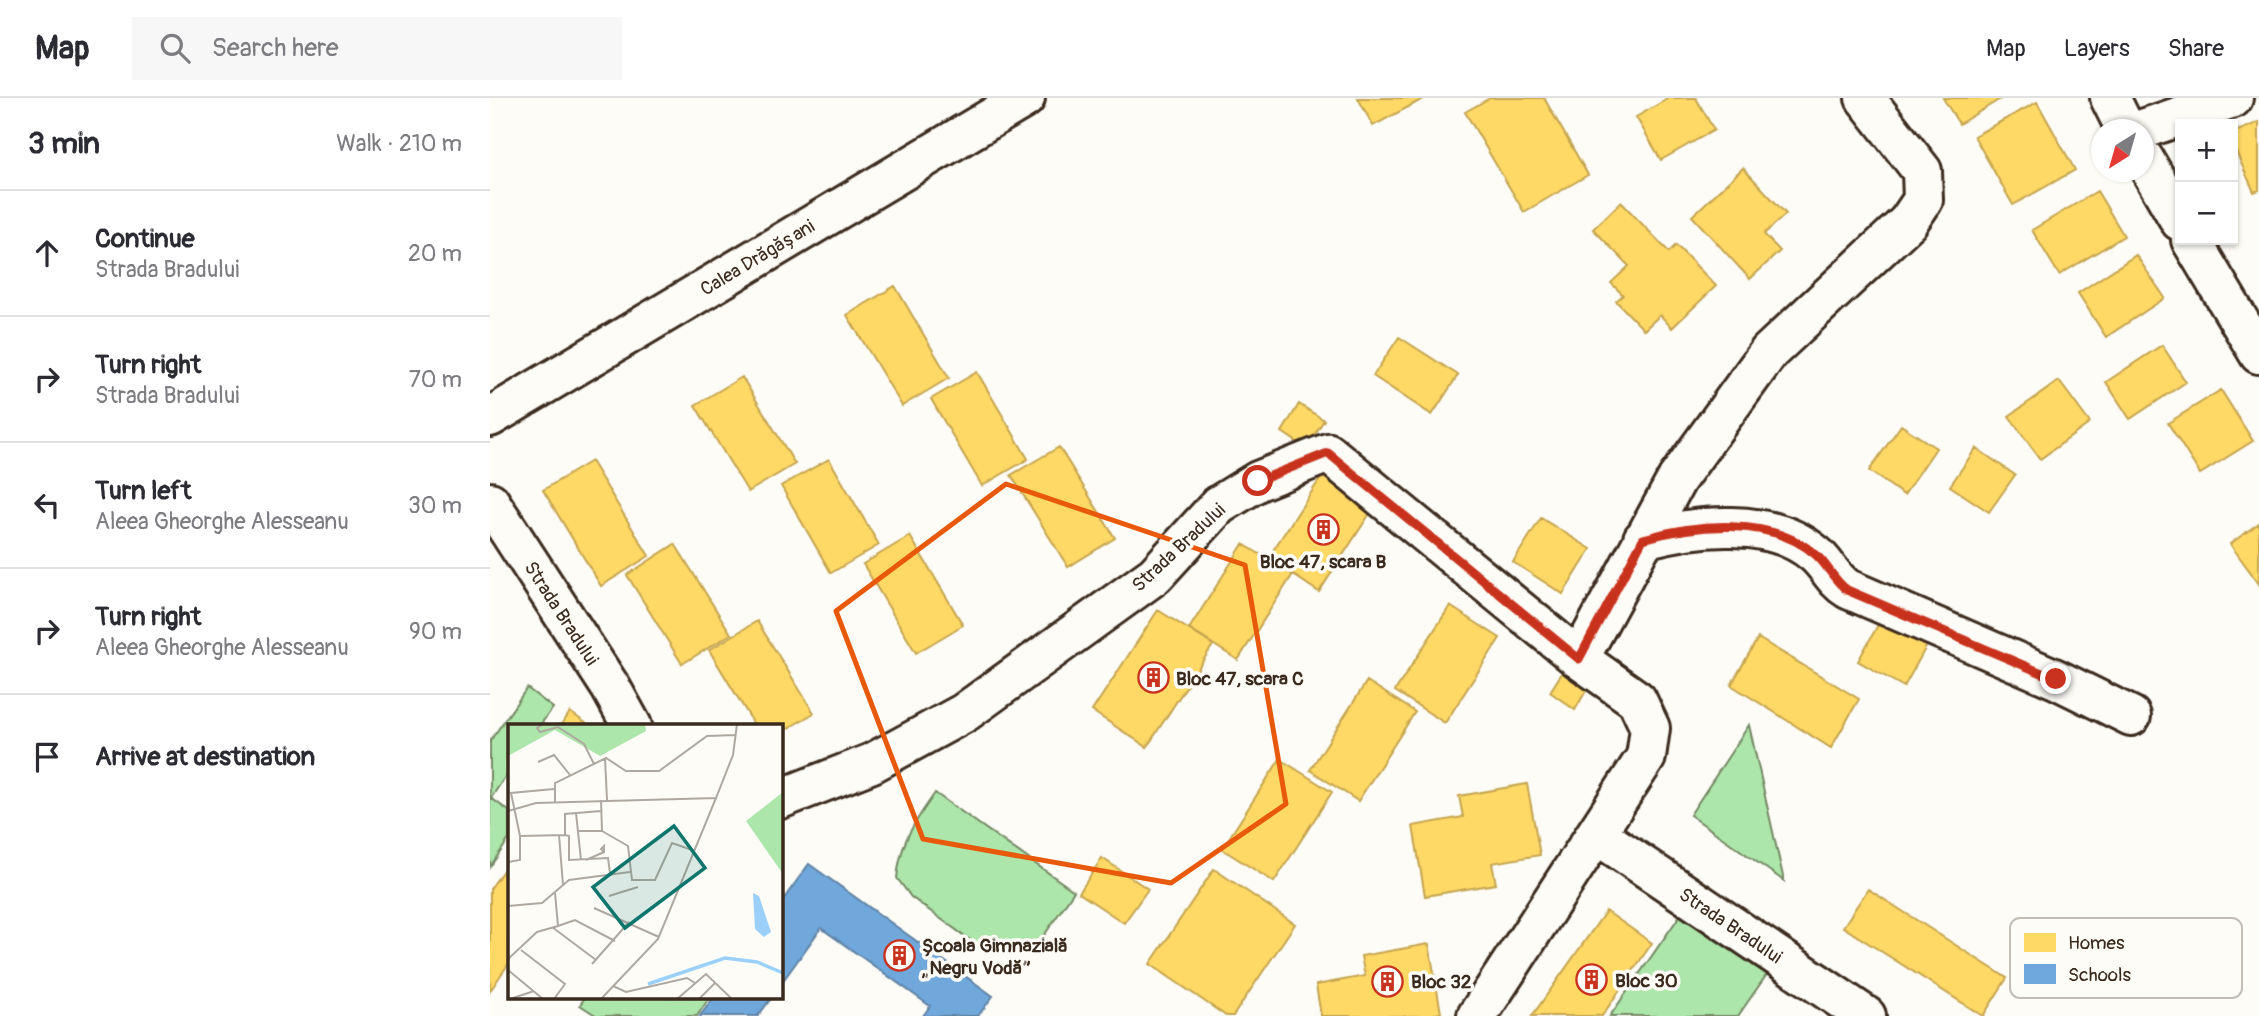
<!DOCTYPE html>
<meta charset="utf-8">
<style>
:root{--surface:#fff;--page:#f7f7f7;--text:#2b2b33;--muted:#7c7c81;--line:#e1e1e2}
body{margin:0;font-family:Pangolin,sans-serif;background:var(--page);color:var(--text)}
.controls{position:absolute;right:21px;top:21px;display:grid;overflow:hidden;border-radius:0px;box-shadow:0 2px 5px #0004}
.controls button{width:63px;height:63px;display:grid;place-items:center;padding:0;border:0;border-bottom:2px solid var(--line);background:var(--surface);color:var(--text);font:35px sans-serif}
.compass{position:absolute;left:1601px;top:21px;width:63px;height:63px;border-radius:50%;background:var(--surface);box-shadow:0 2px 5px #0004;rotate:217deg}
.stop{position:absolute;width:21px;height:21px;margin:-16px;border:5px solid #c8321e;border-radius:50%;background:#fff}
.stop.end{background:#c8321e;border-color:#fff;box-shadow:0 2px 7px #0008}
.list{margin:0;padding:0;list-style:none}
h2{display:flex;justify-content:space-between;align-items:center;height:91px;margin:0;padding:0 28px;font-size:30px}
h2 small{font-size:23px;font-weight:400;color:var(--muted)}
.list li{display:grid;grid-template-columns:46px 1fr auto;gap:21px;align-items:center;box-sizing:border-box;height:126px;padding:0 28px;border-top:2px solid var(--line)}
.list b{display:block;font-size:26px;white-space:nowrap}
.list p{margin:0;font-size:23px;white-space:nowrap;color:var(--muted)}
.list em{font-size:23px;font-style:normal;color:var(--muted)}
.icon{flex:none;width:38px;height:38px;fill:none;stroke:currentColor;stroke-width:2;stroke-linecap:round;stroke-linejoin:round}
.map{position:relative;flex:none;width:1769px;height:918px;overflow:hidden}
header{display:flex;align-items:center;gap:42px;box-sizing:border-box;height:98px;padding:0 35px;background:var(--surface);border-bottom:2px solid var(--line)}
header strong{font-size:33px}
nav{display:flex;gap:38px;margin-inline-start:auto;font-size:24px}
.search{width:490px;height:63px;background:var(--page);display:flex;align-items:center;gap:18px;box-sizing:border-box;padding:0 24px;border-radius:0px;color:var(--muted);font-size:26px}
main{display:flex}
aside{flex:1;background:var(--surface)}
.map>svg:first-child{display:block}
.green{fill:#ace6ab;stroke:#748864;stroke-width:2}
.homes{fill:#ffd966;stroke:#c4a450;stroke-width:2}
.schools{fill:#6fa8dc;stroke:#5f82a3;stroke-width:2}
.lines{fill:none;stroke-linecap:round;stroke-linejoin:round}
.minor-casing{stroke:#3b2a1e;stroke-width:44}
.major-casing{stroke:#3b2a1e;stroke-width:44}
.minor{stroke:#fdfcf7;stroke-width:38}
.major{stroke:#fdfcf7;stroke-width:38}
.route{stroke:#c8321e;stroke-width:9}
.marked{fill:none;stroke:#e8590c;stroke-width:5;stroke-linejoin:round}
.labels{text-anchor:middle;stroke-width:7;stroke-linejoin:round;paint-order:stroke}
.street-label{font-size:19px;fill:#3b2a1e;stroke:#fdfcf7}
.poi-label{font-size:19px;font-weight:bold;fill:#3b2a1e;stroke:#fdfcf7;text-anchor:start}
.inset-river{fill:none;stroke:#9ad0f9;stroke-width:3.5}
.inset-road{fill:none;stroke:#afa8a0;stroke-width:2}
.view{fill:#0f766e;fill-opacity:0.15;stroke:#0f766e;stroke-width:3.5}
.inset-edge{fill:none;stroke:#3b2a1e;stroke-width:3.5}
.key{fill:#fdfcf7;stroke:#c3bdb6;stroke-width:2}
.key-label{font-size:19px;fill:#3b2a1e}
</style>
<header>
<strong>Map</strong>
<div class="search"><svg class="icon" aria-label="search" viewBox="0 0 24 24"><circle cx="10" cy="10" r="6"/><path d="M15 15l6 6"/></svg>Search here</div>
<nav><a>Map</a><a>Layers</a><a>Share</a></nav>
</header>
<main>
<aside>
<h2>3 min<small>Walk · 210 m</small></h2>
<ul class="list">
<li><svg class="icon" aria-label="ahead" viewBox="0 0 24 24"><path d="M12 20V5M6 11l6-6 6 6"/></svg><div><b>Continue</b><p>Strada Bradului</p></div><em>20 m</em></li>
<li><svg class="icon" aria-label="right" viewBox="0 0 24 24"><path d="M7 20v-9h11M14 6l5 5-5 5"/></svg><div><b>Turn right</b><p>Strada Bradului</p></div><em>70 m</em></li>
<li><svg class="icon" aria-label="left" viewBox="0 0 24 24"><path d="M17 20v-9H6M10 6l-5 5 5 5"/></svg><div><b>Turn left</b><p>Aleea Gheorghe Alesseanu</p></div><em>30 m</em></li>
<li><svg class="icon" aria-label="right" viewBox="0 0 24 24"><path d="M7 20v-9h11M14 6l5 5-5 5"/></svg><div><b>Turn right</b><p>Aleea Gheorghe Alesseanu</p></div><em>90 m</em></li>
<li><svg class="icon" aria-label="arrive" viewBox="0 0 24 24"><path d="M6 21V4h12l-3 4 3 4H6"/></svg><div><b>Arrive at destination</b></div></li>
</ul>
</aside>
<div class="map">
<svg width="1769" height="918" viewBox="0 0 1769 918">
<rect width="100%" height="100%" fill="#fdfcf7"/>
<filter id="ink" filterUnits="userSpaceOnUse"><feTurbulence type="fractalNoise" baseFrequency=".0143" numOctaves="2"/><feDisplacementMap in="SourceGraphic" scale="14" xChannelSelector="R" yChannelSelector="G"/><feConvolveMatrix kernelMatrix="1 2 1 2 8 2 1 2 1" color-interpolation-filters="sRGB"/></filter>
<g filter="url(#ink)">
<path class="green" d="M 37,590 L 63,610 L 50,627 L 19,628 L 19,673 L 1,700 L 19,713 L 19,741 L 0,769 L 0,643 Z
M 1259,627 L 1294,783 L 1200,717 Z
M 445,695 L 584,793 L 547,848 L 536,854 L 522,856 L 504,854 L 487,847 L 421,799 L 407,780 C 411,741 424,726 445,695 Z
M 1198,806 L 1284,866 L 1248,918 L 1120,918 Z
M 95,899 L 220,899 L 207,918 L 107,918 L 90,907 Z"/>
<path class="homes" d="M 868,0 L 935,0 L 883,28 Z
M 1000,0 L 1054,0 L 1098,77 L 1034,114 L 975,14 Z
M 1179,0 L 1206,0 L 1224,32 L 1171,62 L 1146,19 Z
M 1453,0 L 1512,0 L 1469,26 Z
M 1547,4 L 1585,72 L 1523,107 L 1484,38 Z
M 1769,24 L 1769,92 L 1764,94 L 1743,47 L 1743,35 Z
M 1253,70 L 1296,116 L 1274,136 L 1290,153 L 1260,181 L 1202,118 Z
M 1607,93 L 1634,138 L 1569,177 L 1542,132 Z
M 1131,104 L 1179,154 L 1186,147 L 1226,188 L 1182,230 L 1170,217 L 1154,232 L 1126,203 L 1133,197 L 1121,185 L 1139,168 L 1103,131 Z
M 1646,157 L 1675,200 L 1616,239 L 1588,195 Z
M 405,188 L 459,280 L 412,308 L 357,217 Z
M 909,239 L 968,277 L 942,317 L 883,278 Z
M 1672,247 L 1696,284 L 1640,321 L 1616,284 Z
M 487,274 L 538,361 L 492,388 L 441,301 Z
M 252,279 L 305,366 L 258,394 L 205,307 Z
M 1569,283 L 1600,325 L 1550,361 L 1519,318 Z
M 1731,292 L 1763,343 L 1710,376 L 1678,325 Z
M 809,306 L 834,322 L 816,350 L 792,334 Z
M 1411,327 L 1446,350 L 1414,397 L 1379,373 Z
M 569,349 L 625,440 L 578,469 L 521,377 Z
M 1486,350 L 1525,377 L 1499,414 L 1460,388 Z
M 339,361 L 389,447 L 341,475 L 291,388 Z
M 101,363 L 159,458 L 111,488 L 53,392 Z
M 838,369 L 888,403 L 829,494 L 778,460 Z
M 1051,420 L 1101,451 L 1073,496 L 1023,464 Z
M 1769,425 L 1769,486 L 1740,446 Z
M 420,438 L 473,527 L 426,555 L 373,466 Z
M 185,446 L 241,536 L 192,566 L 137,477 Z
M 753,446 L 803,476 L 748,562 L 699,531 Z
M 960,508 L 1010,540 L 955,625 L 905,593 Z
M 668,512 L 723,547 L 657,649 L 602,613 Z
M 1395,514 L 1441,540 L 1414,589 L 1368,563 Z
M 267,523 L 324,615 L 290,635 L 290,628 L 265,628 L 219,552 Z
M 1268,540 L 1369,601 L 1341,650 L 1241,587 Z
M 1081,560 L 1105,577 L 1085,612 L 1060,594 Z
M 877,583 L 925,614 L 868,703 L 820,672 Z
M 80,614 L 100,628 L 71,628 Z
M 790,661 L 842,694 L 784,784 L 732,751 Z
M 1037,686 L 1050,757 L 1002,765 L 1006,786 L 935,798 L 923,728 L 973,719 L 969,698 Z
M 612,760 L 658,791 L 634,825 L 589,795 Z
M 19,764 L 19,865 L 0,893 L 0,791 Z
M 724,771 L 805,826 L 743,918 L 736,918 L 660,866 Z
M 1378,791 L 1517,880 L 1493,918 L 1353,829 Z
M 1116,813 L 1162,845 L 1112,918 L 1042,918 Z
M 939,846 L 951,915 L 937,918 L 831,918 L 826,887 L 875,878 L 871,858 Z"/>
<path class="schools" d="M 319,766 L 503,898 L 488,918 L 433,918 L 440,908 L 331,830 L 290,887 L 290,806 Z
M 224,899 L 282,899 L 268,918 L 210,918 Z"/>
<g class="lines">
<defs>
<path id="minor" d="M 1620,0 L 1636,32
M 1650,32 L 1743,0
M 1654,61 L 1690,123
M 1701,142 L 1769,256
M 0,404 L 121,590 L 142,628
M 1153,441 C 1205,427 1281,418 1325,456 C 1338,467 1343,482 1358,491 L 1566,581 L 1641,618
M 1089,561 L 1187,381 L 1279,254 L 1418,124 L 1433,102 L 1432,73 L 1375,0
M 290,701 L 382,665 L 474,615 L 665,477 L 729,407 L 768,383 L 838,355 L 1089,561 L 1147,602 L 1160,630 L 1156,659 L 987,918
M 1106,736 L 1376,918"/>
<path id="major" d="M 0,319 L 535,0"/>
</defs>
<use href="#minor" class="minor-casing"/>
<use href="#major" class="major-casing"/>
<use href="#minor" class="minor"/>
<use href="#major" class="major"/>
</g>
</g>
<g class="lines" filter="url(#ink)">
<path class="route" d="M 768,383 L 838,355 L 1089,561 L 1153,441 C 1205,426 1281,418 1325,456 C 1338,467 1343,482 1357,492 L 1566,581"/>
</g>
<path class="marked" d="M 516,386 L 755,467 L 796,706 L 681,785 L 433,741 L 346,513 Z"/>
<defs>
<symbol id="building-ring" viewBox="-11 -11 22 22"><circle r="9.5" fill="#fdfcf7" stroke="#c8321e" stroke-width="1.5"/><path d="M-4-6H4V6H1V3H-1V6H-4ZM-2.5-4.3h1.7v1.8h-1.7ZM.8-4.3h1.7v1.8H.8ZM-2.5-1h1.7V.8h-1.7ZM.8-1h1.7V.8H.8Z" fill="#c8321e"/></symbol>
</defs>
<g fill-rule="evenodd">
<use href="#building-ring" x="816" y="414" width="35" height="35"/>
<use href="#building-ring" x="646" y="562" width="35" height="35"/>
<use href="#building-ring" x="392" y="840" width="35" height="35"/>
<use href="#building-ring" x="1084" y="864" width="35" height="35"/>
<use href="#building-ring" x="880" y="866" width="35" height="35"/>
</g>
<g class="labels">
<g class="street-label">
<text transform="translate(267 159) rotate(-31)" y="7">Calea Drăgășani</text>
<text transform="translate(688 449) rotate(-43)" y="7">Strada Bradului</text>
<text transform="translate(72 515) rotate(57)" y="7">Strada Bradului</text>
<text transform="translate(1241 827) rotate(34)" y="7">Strada Bradului</text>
</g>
<g class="poi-label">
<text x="833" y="470" text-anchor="middle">Bloc 47, scara B</text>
<text x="686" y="587">Bloc 47, scara C</text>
<text x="432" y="854">Școala Gimnazială<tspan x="432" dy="22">„Negru Vodă”</tspan></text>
<text x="1125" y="889">Bloc 30</text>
<text x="921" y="890">Bloc 32</text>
</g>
</g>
<g transform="translate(18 626)">
<rect width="275" height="275" fill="#fdfcf7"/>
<path d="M 0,0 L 137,0 L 138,7 L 92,32 L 47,6 L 0,32 ZM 275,68 L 275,150 L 238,97 Z" fill="#ace6ab"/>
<path d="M 245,169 L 251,172 L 263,208 L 256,213 L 247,205 Z" fill="#9ad0f9"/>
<path class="inset-river" d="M 140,260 L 217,234 L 249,238 L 275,249"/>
<path class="inset-road" d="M 35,0 L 29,4 L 32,8 L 50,3 L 76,20 L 86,40M 97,34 L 99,76M 30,38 L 46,31 L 62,51M 46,65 L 3,69 L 12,112 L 57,111 L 57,90 L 93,87M 93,76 L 94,107M 47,78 L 47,59 L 98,34 L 118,47 L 151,47 L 199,12 L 228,11M 0,87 L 28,79 L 208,74 L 225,31 L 229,0M 68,89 L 73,136M 71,107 L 94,107M 94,107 L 120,122 L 124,156 L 147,156 L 164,119 L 187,127M 51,111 L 55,161M 57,111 L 61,112 L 61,136 L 100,134 L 102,149M 78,136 L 96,128 L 96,122 L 93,125 L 96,128M 0,138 L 12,136 L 12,112M 101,172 L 130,163M 0,182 L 34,179 L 61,156 L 122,148M 86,184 L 151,213M 50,202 L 67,196 L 107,217M 44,203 L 88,236M 13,226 L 57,260 L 46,275M 0,235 L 29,208 L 50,202 L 47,169M 84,240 L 121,198M 0,246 L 35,275M 105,262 L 118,268 L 179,254 L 187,259M 2,275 L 26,267M 93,275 L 150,215 L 208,74M 169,275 L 198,250 L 224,275M 191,275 L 207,259"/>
<path class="view" d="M 166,102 L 197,144 L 117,204 L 85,163 Z"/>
<rect width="275" height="275" class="inset-edge"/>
</g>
<rect x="1520" y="820" width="232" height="80" rx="10" class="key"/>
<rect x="1534" y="835" width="32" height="19" fill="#ffd966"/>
<rect x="1534" y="866" width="32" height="20" fill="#6fa8dc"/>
<g class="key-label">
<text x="1578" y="851">Homes</text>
<text x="1578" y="883">Schools</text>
</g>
</svg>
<div class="controls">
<button>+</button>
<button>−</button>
</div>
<svg class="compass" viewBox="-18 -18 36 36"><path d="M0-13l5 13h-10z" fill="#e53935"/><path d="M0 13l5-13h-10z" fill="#7c7c81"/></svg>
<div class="stop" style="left:768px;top:383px"></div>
<div class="stop end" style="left:1566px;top:581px"></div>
</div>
</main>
